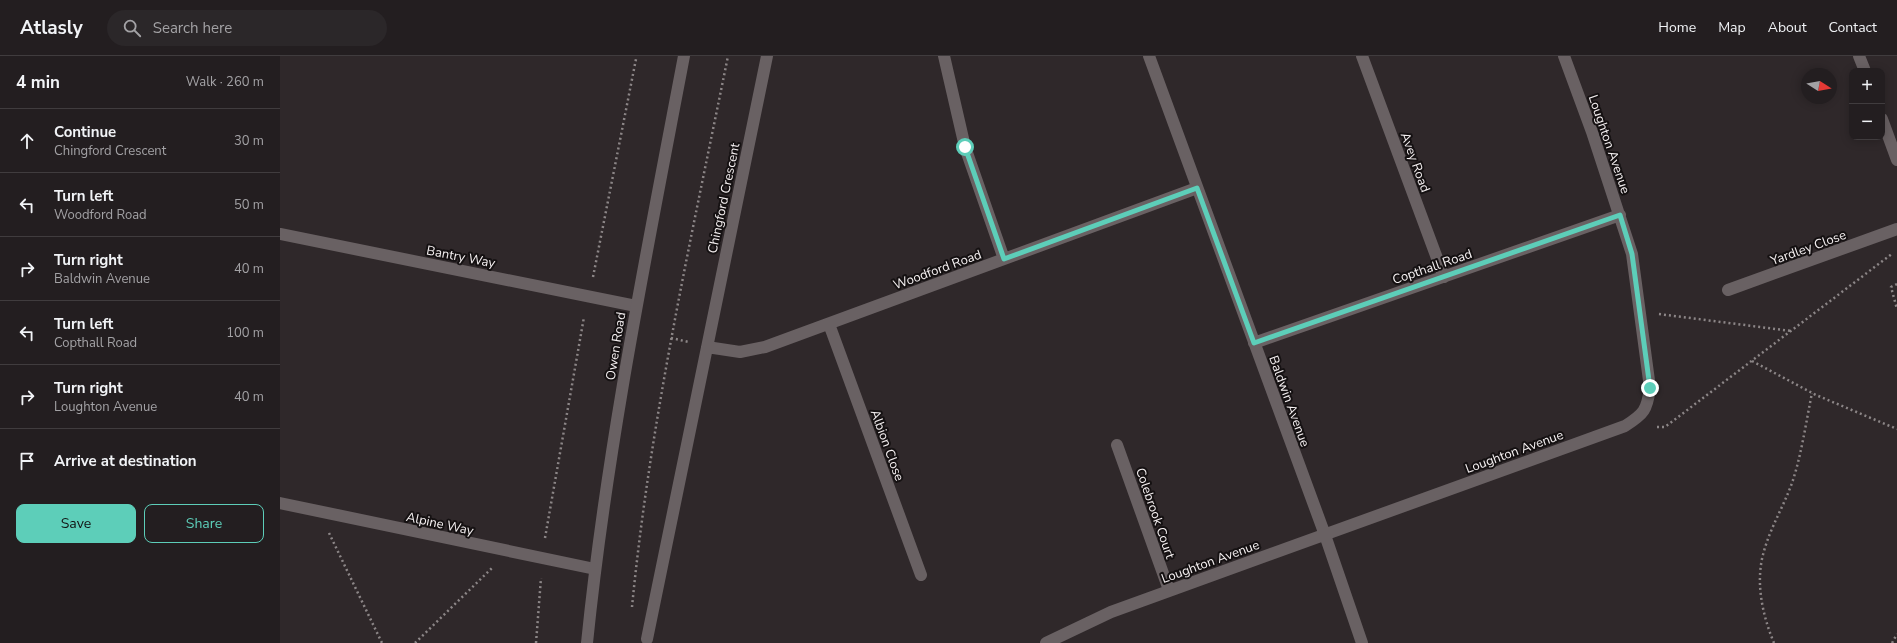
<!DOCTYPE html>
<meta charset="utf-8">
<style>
:root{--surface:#231e20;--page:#2b2729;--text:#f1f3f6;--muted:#a3a2a5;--line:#403c3e;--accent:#5dceb9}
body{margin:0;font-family:"Nunito Sans",sans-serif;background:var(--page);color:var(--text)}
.controls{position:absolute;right:12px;top:12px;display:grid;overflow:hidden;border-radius:8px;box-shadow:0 2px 10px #0003}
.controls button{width:36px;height:36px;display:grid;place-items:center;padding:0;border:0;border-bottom:1px solid var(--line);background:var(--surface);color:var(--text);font:20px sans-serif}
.compass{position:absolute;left:1521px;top:12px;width:36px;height:36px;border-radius:50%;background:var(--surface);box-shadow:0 2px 10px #0003;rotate:101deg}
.stop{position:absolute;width:12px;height:12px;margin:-9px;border:3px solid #5dceb9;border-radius:50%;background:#fff}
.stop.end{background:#5dceb9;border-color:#fff;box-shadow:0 1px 4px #0008}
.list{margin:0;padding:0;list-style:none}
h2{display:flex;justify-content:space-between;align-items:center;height:52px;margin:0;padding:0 16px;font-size:17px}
h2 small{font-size:13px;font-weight:400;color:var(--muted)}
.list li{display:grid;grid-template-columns:26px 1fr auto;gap:12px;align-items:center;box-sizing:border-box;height:64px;padding:0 16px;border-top:1px solid var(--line)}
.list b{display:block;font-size:15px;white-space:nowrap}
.list p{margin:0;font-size:13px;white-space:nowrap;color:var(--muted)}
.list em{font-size:13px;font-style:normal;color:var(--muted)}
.actions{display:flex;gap:8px;padding:12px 16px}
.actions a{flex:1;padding:9px 0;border:1px solid var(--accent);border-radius:8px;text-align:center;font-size:14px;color:var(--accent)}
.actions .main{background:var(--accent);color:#111}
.icon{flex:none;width:22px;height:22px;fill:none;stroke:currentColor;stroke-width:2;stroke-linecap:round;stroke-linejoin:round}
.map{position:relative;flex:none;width:1617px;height:587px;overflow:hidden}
header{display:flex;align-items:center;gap:24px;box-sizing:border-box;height:56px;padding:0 20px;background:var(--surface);border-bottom:1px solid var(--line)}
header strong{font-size:19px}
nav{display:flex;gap:22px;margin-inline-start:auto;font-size:14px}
.search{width:280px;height:36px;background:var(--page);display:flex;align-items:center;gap:10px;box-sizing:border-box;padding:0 14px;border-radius:22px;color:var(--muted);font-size:15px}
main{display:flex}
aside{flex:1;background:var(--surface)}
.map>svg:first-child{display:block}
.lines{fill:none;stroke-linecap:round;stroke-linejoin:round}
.path{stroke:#8c8687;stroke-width:2.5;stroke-dasharray:2 3;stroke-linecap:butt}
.minor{stroke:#696163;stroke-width:12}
.tertiary{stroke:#696163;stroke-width:12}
.route{stroke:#5dceb9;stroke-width:5}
.labels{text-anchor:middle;stroke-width:4;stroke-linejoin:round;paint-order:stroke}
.street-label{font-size:13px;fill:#f6f1f2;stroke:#151112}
</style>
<header>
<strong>Atlasly</strong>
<div class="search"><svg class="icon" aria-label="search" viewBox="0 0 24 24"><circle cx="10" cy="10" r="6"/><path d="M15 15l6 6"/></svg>Search here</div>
<nav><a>Home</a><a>Map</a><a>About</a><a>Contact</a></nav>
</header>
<main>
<aside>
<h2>4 min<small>Walk · 260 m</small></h2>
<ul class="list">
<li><svg class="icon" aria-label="ahead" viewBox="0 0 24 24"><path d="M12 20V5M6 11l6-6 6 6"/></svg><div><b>Continue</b><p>Chingford Crescent</p></div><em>30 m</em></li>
<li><svg class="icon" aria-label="left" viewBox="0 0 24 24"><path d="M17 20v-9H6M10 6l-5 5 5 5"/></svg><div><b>Turn left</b><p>Woodford Road</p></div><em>50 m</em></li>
<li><svg class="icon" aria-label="right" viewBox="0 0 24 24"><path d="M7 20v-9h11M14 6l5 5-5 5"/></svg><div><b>Turn right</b><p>Baldwin Avenue</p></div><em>40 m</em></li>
<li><svg class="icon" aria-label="left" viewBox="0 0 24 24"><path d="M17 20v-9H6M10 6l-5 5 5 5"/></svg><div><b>Turn left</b><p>Copthall Road</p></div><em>100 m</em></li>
<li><svg class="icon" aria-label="right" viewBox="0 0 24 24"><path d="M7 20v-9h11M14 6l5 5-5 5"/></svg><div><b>Turn right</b><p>Loughton Avenue</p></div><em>40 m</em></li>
<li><svg class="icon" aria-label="arrive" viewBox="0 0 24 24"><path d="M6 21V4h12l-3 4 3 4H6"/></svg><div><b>Arrive at destination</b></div></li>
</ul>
<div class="actions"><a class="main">Save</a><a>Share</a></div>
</aside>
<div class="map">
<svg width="1617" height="587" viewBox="0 0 1617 587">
<rect width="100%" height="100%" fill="#2f282a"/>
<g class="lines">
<path class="path" d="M 313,221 L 356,3
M 1617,228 L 1611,231 L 1617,253
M 1379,258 L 1511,275
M 391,282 L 409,286
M 1472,305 L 1536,339 L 1617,373
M 1377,371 L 1385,371 L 1613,197
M 49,477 L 102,587
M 265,482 L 304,261
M 352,551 C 370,365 411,183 448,0
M 135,587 L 212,512
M 256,587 L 261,522
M 1494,587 C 1482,558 1475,525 1484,495 C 1491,470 1505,448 1513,424 C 1522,396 1526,366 1532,337
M 1612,587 L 1617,578"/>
<path class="minor" d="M 664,0 L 685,91 L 724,203
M 869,0 L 1045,479 L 1082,587
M 1082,0 L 1164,221
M 1579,0 L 1585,15
M 1602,63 L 1617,104
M 0,178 L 356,250
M 1448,234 L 1617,173
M 549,268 L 641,519
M 974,287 L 1340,159
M 427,291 L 460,296 L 485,291 L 917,132
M 837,389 L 889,534
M 0,447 L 315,513
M 367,583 L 487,0
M 766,587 L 831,556 L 1345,370 C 1364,358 1367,354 1370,332 L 1352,198 L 1312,76 L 1284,0"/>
<path class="tertiary" d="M 307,587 C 327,390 367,195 404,0"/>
</g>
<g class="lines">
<path class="route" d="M 685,91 L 724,203 L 917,132 L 974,287 L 1340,159 L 1352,198 L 1370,332"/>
</g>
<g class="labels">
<g class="street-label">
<text transform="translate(1330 88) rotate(71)" y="5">Loughton Avenue</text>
<text transform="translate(1136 106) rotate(70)" y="5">Avey Road</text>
<text transform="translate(443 142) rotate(-78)" y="5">Chingford Crescent</text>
<text transform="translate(1528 191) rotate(-20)" y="5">Yardley Close</text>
<text transform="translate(181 200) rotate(11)" y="5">Bantry Way</text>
<text transform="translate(1152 210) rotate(-19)" y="5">Copthall Road</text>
<text transform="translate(657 213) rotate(-20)" y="5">Woodford Road</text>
<text transform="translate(335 290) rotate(-81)" y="5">Owen Road</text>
<text transform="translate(1010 345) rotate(70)" y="5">Baldwin Avenue</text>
<text transform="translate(608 389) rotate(70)" y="5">Albion Close</text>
<text transform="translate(1234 395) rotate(-20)" y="5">Loughton Avenue</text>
<text transform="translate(876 457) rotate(71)" y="5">Colebrook Court</text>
<text transform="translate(160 467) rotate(12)" y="5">Alpine Way</text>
<text transform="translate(930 505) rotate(-20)" y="5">Loughton Avenue</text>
</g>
</g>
</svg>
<div class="controls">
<button>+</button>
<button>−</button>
</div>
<svg class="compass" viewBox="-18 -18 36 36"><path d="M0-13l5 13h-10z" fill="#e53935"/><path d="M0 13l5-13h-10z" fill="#a3a2a5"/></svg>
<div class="stop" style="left:685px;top:91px"></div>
<div class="stop end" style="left:1370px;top:332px"></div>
</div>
</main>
